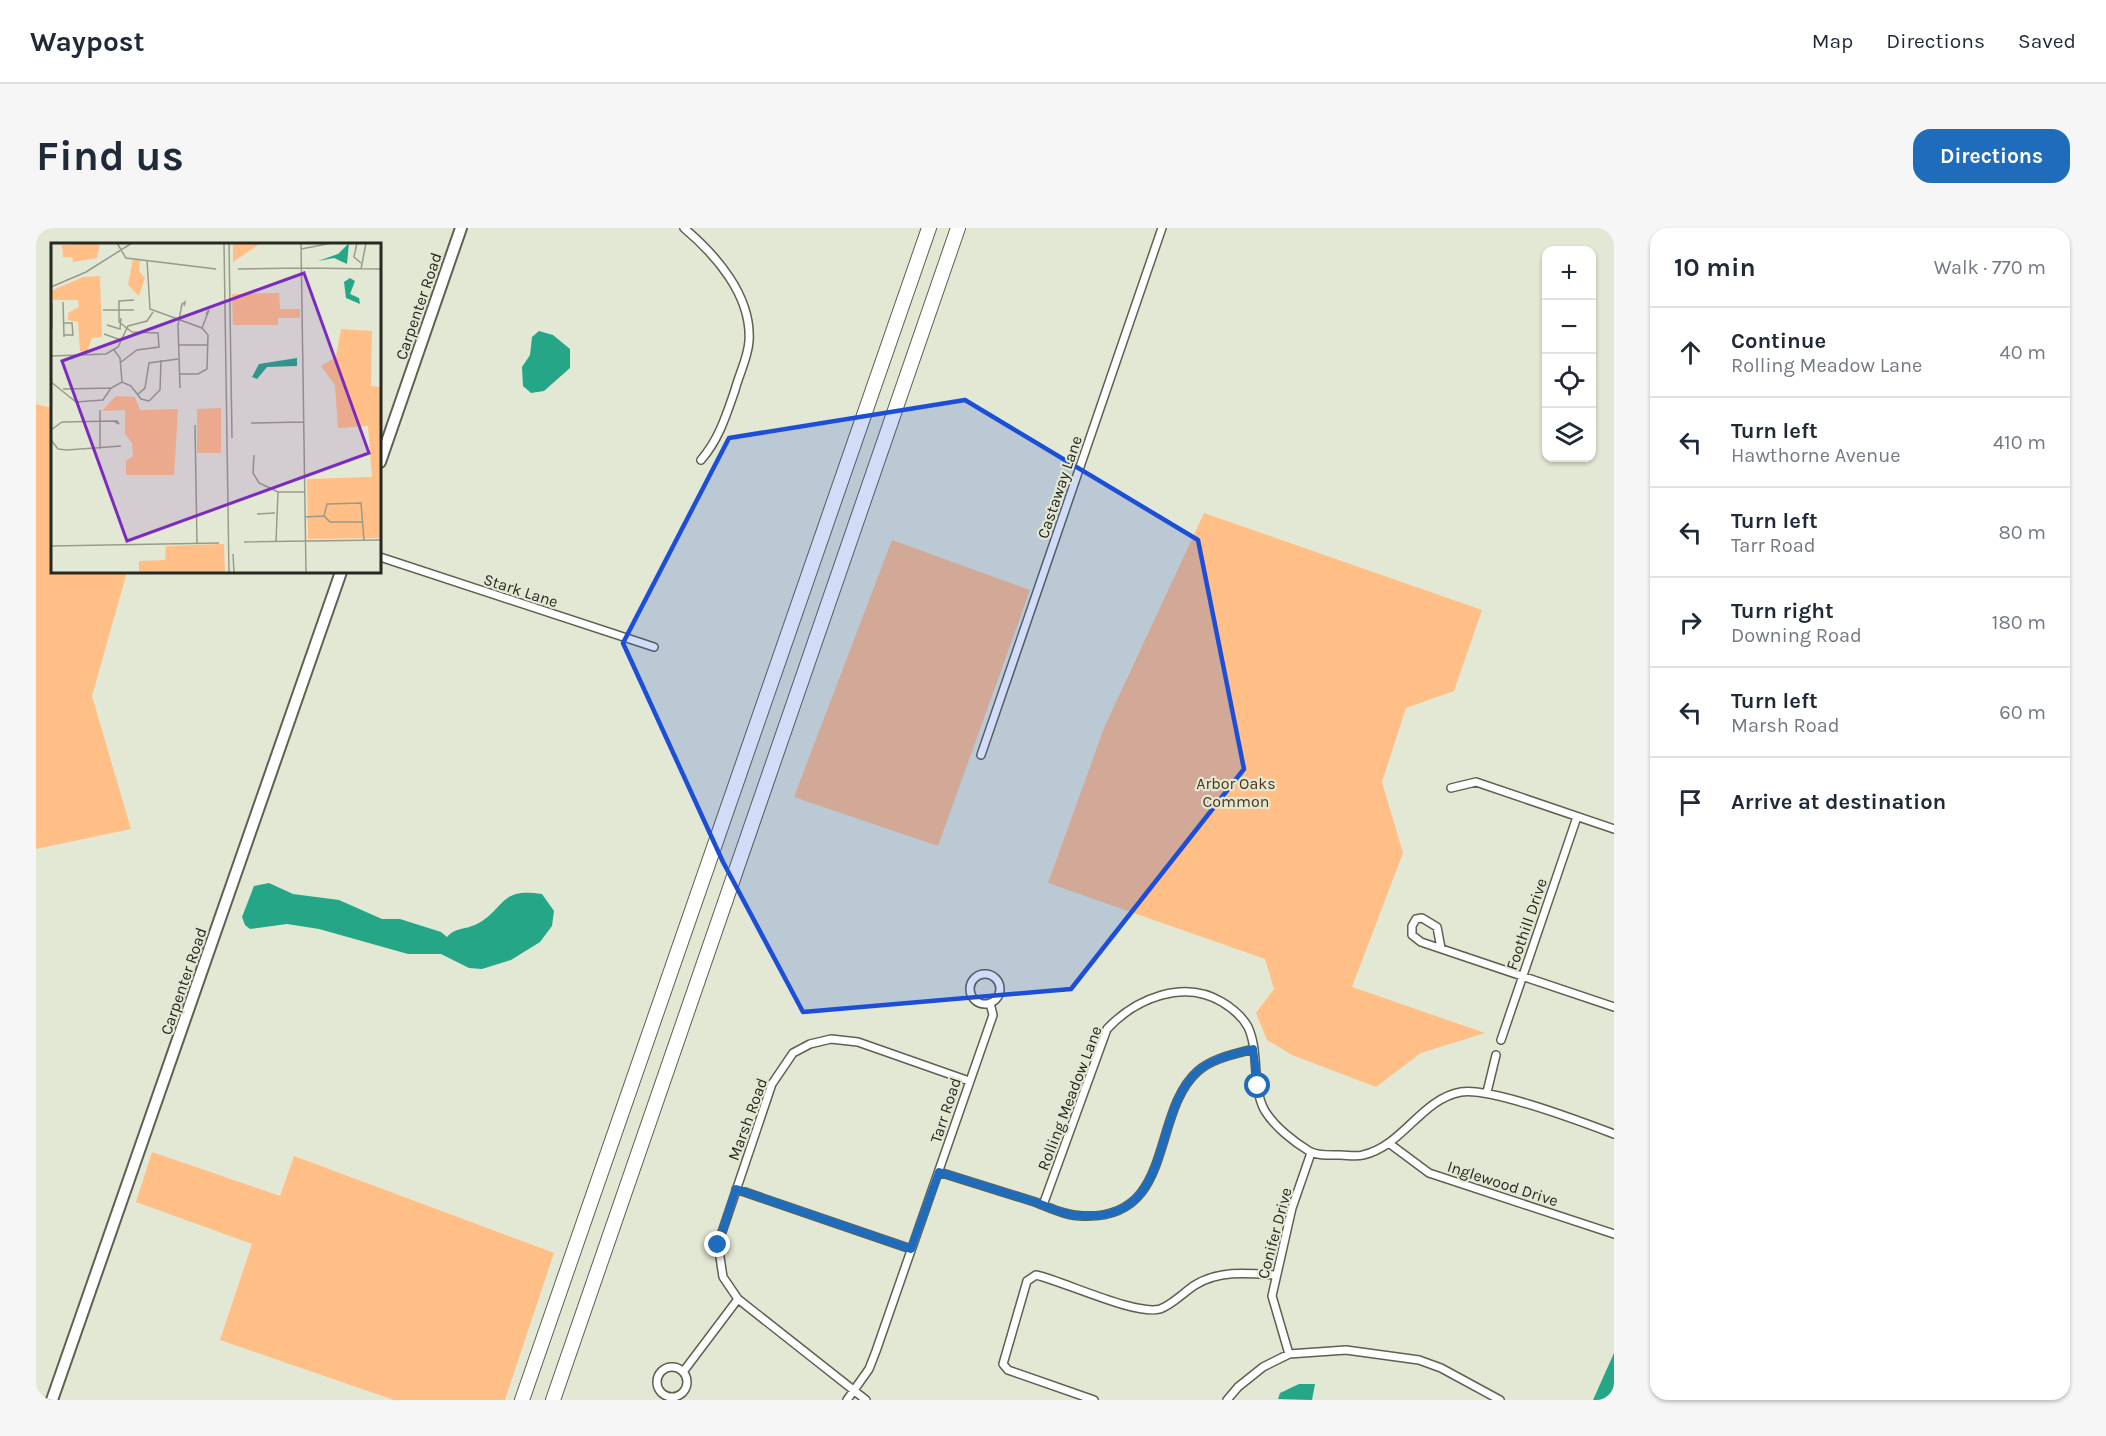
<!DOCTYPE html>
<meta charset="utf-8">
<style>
:root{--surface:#fff;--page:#f6f6f7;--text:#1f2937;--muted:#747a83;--line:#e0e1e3;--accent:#206cbc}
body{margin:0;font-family:Karla,sans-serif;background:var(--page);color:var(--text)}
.controls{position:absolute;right:18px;top:18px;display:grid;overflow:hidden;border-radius:12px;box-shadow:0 2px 4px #0004}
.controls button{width:54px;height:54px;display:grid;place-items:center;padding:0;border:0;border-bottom:2px solid var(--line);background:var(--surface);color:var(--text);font:30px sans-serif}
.stop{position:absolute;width:18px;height:18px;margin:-14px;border:4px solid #206cbc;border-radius:50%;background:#fff}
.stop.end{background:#206cbc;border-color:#fff;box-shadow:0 2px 6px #0008}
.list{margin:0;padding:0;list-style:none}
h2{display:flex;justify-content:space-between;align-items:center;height:78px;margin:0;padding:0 24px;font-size:26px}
h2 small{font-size:20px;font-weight:400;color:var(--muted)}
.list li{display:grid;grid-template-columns:39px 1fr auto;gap:18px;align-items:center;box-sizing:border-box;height:90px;padding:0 24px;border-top:2px solid var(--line)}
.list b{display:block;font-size:22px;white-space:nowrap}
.list p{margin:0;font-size:20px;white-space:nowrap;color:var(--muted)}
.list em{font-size:20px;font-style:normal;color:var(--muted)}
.icon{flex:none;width:33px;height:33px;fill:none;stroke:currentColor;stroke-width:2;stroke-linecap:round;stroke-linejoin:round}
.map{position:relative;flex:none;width:1578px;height:1172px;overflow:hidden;border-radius:18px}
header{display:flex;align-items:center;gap:36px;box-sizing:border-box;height:84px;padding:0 30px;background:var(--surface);border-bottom:2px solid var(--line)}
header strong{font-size:28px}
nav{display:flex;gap:33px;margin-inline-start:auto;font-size:21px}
.intro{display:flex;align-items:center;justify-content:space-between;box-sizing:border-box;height:144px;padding:0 36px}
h1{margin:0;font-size:42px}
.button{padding:15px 27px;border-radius:18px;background:var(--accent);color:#fff;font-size:21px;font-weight:700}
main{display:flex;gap:36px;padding:0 36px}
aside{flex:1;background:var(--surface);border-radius:18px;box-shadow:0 2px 4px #0004}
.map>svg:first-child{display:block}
.green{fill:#ffbf86}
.water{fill:#25a787}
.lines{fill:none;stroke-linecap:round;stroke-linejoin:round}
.street-casing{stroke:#5d6150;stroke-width:10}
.secondary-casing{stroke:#5d6150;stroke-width:14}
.highway-casing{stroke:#5d6150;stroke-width:16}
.street{stroke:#fff;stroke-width:7}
.secondary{stroke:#fff;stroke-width:10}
.highway{stroke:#fff;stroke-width:14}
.route{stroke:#206cbc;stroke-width:8}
.marked{fill:#1d4ed8;fill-opacity:0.2;stroke:#1d4ed8;stroke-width:4.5;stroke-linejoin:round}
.labels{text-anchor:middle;stroke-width:4.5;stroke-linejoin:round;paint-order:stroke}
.street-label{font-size:16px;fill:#272821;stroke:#e3e8d4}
.park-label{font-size:16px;fill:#4f3316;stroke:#e3e8d4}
.inset-road{fill:none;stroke:#989b8c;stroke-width:1.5}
.view{fill:#7b2cbf;fill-opacity:0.15;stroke:#7b2cbf;stroke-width:3}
.inset-edge{fill:none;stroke:#272821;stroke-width:3}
</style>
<header>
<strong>Waypost</strong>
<nav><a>Map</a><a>Directions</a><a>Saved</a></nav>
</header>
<div class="intro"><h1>Find us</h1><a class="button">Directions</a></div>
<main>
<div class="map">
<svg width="1578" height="1172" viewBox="0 0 1578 1172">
<rect width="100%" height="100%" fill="#e3e8d4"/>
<path class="green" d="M 0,176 L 16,180 L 16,344 L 91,344 L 56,468 L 95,601 L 0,621 Z
M 1168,285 L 1446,382 L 1418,463 L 1370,480 L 1346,554 L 1367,625 L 1316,759 L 1449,805 L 1385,825 L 1340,859 L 1256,827 L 1231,812 L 1220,785 L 1238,761 L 1229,731 L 1012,655 L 1068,500 Z
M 856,312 L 994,362 L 902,618 L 758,569 Z
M 116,924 L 244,968 L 258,928 L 518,1025 L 469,1172 L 358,1172 L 184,1112 L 216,1016 L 100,974 Z"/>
<path class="water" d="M 503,103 L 517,107 L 534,121 L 534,140 L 508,163 L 495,165 L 487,158 L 486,139 L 494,127 L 496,109 Z
M 233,655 L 257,666 L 303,672 L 346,691 L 364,691 L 405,704 L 411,709 C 420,699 429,702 441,696 C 469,681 463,659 506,666 L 518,683 L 516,698 L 504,714 L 475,732 L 446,741 L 433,740 L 405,726 L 372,726 L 283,701 L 251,696 L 214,701 L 209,697 L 206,689 L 218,658 Z
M 1578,1125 L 1578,1172 L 1557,1172 Z
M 1263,1156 L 1279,1156 L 1276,1172 L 1242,1171 L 1244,1165 Z"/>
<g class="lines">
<defs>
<path id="street" d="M 648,0 C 680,27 716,68 713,113 C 712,130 703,146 699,162 C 690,188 683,211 665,232
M 344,329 L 618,419
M 945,527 L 1126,0
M 1415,560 L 1440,554 L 1578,601
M 1405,720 L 1401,699 L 1386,690 L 1380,691 L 1376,698 L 1376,707 L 1385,714 L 1578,779
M934 761a15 15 0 1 1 30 0a15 15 0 1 1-30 0Z
M 1465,812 L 1541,589
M 1451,864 L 1460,827
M 1354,916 L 1393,945 L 1578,1006
M 903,944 C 935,954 967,964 999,974 C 1015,980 1030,988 1047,988 C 1140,992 1114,885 1162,843 C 1177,830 1199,826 1217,821
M 700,961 L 875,1021
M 1007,977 L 1071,801 C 1100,770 1148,751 1186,774 C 1196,780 1206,788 1212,799 C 1224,825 1215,858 1229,883 C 1239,899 1258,914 1273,923 C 1281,928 1295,927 1304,927 C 1311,927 1320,929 1327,927 C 1367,918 1385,871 1425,864 C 1455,859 1546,894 1578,906
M 1253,1126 L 1236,1068 L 1256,980 L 1275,925
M621 1154a15 15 0 1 1 30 0a15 15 0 1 1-30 0Z
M 647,1144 L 702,1071
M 811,1172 L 833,1141 L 840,1123 L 957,787 L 954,775
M 830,1172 L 702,1071 L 687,1049 L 682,1016 L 736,856 L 757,825 L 774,816 L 795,811 L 822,814 L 933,853
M 1058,1172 L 972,1142 L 967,1136 L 991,1053 L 1000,1047 C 1027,1053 1100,1088 1124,1081 C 1136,1077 1148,1064 1159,1057 C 1183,1042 1212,1045 1239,1047
M 1191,1172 L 1202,1159 L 1227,1139 L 1253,1126 L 1310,1122 L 1383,1132 L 1405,1140 L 1464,1172"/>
<path id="secondary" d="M 344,234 L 425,0
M 16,1172 L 305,344"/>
<path id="highway" d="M 486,1172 L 893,0
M 517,1172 L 922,0"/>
</defs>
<use href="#street" class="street-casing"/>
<use href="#secondary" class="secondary-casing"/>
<use href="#highway" class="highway-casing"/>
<use href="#street" class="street"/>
<use href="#secondary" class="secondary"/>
<use href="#highway" class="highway"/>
</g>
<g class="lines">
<path class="route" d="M 682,1017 L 700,961 L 875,1021 L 903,944 C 935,954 967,964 999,974 C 1015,980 1030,988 1047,988 C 1140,992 1114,885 1162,843 C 1177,830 1199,826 1217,821 L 1222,858"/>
</g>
<path class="marked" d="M 929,172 L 1162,312 L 1208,541 L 1035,761 L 767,784 L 687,634 L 587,415 L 693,210 Z"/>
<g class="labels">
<g class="street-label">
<text transform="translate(382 78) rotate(-71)" y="6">Carpenter Road</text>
<text transform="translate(1023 259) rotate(-71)" y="6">Castaway Lane</text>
<text transform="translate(485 362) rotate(18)" y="6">Stark Lane</text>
<text transform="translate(1490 696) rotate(-71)" y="6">Foothill Drive</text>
<text transform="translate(147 753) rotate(-71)" y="6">Carpenter Road</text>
<text transform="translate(1033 870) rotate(-69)" y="6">Rolling Meadow Lane</text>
<text transform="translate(909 882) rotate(-72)" y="6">Tarr Road</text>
<text transform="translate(711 891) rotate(-70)" y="6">Marsh Road</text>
<text transform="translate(1467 955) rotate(18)" y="6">Inglewood Drive</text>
<text transform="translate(1238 1005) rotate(-75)" y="6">Conifer Drive</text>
</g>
<g class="park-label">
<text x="1200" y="561">Arbor Oaks<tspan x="1200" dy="18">Common</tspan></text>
</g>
</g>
<g transform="translate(15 15)">
<rect width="330" height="330" fill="#e3e8d4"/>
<path d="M 49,0 L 46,15 L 22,19 L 21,14 L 12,14 L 11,2 ZM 182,0 L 210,0 L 182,19 ZM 82,16 L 89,17 L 88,28 L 94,35 L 88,53 L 77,42 ZM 49,33 L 51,94 L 41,95 L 36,109 L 29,108 L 27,79 L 17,77 L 17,70 L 28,64 L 27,57 L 0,57 L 0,48 L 32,34 ZM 228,50 L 229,66 L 249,66 L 249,75 L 227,75 L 227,82 L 182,82 L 181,51 ZM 290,86 L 321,88 L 320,143 L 330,144 L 330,295 L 257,296 L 256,236 L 321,234 L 317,183 L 287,185 L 284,142 L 270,123 L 285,114 ZM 65,153 L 84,154 L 89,167 L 127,166 L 123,232 L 75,232 L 75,218 L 82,213 L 81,200 L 74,191 L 74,167 L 51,168 ZM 170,165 L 170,210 L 146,210 L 146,166 ZM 173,301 L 174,330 L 88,330 L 88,318 L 114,317 L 115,303 Z" fill="#ffbf86"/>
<path d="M 298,0 L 296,21 L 283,15 L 267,18 L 287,11 ZM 299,35 L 304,38 L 299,51 L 308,55 L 309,61 L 295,55 L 293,39 ZM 246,115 L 246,123 L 216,124 L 206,136 L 201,134 L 208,121 Z" fill="#25a787"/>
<path class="inset-road" d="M 66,0 L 75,15 L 165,26M 173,0 L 178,330M 178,0 L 181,195M 250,0 L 255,330M 306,0 L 303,14 L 310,20M 250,6 L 281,0M 96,17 L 99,66 L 151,85 L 157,92 L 156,126 L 147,131 L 128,131M 250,25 L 330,26M 187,26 L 250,25M 310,26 L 315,0M 0,44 L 35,29 L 81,0M 12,59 L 13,94M 1,60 L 1,86M 52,67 L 83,67M 13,80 L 21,80 L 22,92 L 13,92M 56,82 L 69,86 L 70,75M 151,85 L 158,67 L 155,71M 53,91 L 70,97M 127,102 L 157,102M 63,107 L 69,115 L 71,139M 0,113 L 55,111 L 67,104 L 77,83 L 96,78 L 102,69M 70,119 L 86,107 L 108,104 L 107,90 L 81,89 L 68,79 L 68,58 L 83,57M 0,139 L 25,159 L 52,157 L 60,145 L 71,139 L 80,143 L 90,156 L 98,158 L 109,147 L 110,117M 129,145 L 127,82 L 131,61 L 134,59 L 133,63M 12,146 L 60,145M 86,152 L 94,145 L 98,120 L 127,116M 49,167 L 49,206M 200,180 L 252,179M 144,182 L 146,301M 0,187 L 11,179 L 66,178 L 68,181 L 63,178M 0,197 L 7,206 L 16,207 L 70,203M 203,212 L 202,230 L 208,240 L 227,249 L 253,249M 206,271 L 224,270M 273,273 L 276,261 L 310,260 L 313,297M 254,274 L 273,273 L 279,279 L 312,279M 193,299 L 330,297M 225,299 L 227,249M 0,303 L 168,300M 182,311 L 183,330"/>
<path class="view" d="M 253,30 L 318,210 L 76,298 L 11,118 Z"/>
<rect width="330" height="330" class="inset-edge"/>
</g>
</svg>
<div class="controls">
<button>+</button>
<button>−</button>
<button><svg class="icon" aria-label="locate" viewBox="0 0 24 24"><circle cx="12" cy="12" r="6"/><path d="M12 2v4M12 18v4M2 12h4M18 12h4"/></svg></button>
<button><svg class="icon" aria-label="layers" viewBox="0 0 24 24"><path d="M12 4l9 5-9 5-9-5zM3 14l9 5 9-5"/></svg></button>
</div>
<div class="stop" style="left:1222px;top:858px"></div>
<div class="stop end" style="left:682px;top:1017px"></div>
</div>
<aside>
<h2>10 min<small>Walk · 770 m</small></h2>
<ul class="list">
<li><svg class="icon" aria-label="ahead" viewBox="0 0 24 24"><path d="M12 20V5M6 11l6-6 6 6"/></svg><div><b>Continue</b><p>Rolling Meadow Lane</p></div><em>40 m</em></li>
<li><svg class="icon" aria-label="left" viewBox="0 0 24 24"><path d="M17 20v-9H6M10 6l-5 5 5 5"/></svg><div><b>Turn left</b><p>Hawthorne Avenue</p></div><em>410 m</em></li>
<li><svg class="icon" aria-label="left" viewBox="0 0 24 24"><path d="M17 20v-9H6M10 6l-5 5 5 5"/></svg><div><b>Turn left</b><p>Tarr Road</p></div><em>80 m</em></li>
<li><svg class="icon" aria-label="right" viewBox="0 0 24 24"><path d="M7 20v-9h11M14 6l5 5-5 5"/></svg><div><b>Turn right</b><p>Downing Road</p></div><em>180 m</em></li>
<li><svg class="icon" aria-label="left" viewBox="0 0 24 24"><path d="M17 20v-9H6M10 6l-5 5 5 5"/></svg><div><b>Turn left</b><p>Marsh Road</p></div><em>60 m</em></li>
<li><svg class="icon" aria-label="arrive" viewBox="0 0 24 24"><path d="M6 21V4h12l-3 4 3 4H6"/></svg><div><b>Arrive at destination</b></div></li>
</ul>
</aside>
</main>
